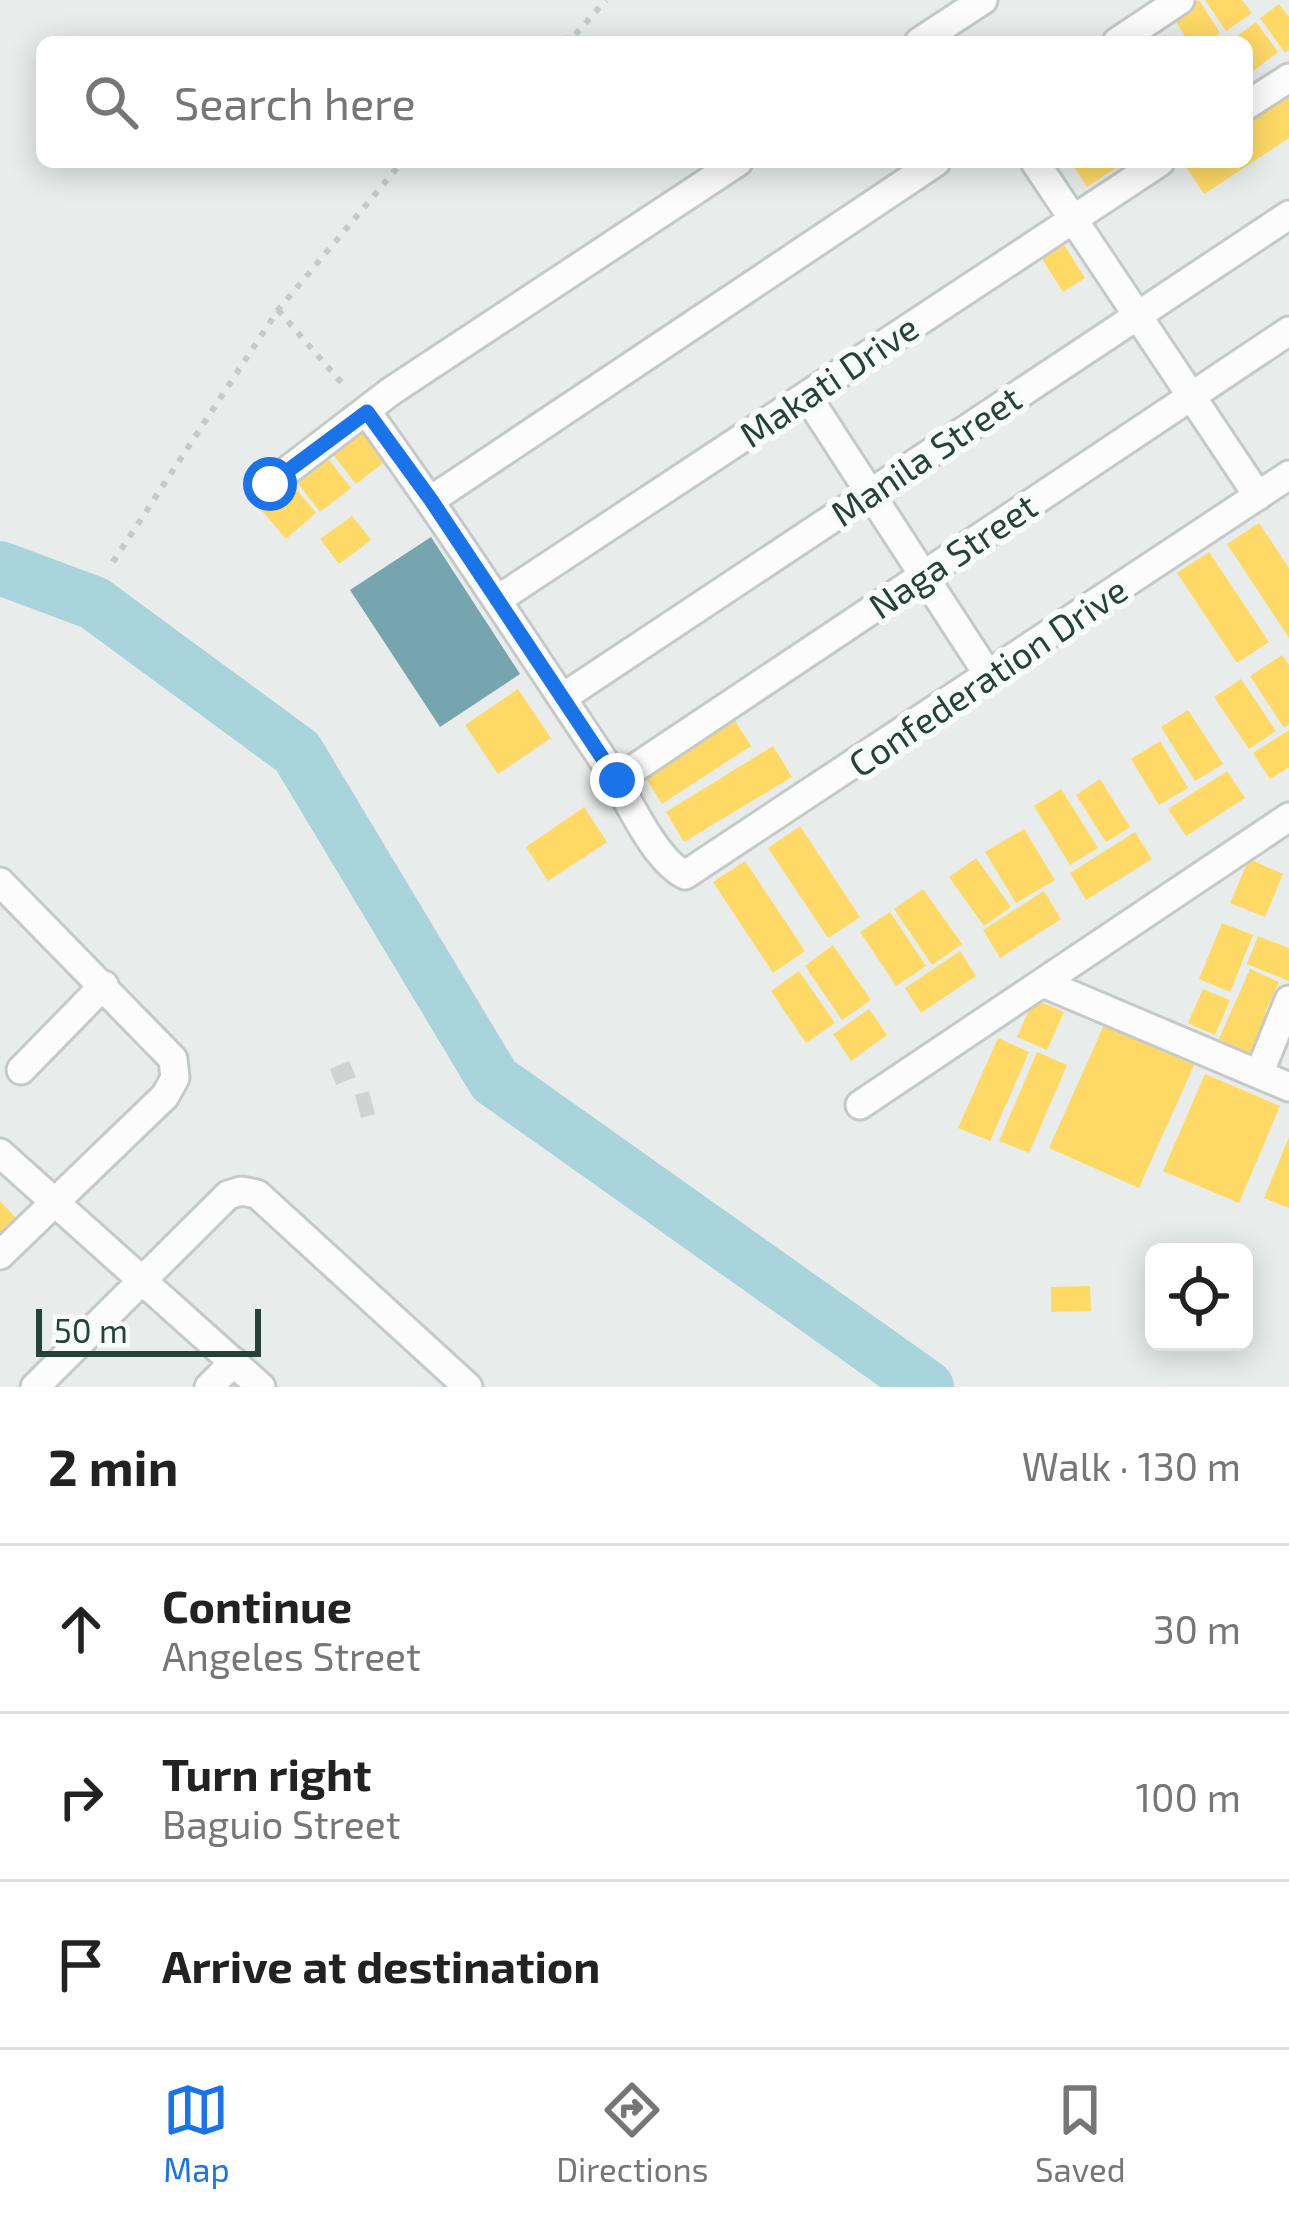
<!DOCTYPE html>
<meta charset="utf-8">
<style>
:root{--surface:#fff;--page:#f6f6f6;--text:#222;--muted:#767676;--line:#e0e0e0;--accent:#1a73e8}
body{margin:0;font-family:"Exo 2",sans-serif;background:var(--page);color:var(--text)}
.controls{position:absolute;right:36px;bottom:36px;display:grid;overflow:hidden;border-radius:18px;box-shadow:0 6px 30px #0003}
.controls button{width:108px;height:108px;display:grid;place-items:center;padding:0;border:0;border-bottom:3px solid var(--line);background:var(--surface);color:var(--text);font:60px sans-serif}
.scale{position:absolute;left:36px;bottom:30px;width:225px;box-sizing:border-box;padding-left:12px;border:6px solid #24423a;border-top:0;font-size:33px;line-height:42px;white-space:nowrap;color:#24423a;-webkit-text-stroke:9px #f7fbf9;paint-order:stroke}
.stop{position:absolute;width:36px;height:36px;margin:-27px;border:9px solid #1a73e8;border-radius:50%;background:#fff}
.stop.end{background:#1a73e8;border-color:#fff;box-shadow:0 3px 12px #0008}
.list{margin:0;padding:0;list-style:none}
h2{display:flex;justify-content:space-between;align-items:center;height:156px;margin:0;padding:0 48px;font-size:51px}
h2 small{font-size:39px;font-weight:400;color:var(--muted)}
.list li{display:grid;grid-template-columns:78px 1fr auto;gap:36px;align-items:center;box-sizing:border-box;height:168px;padding:0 48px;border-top:3px solid var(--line)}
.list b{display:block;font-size:45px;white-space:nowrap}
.list p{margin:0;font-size:39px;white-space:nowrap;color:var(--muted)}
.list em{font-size:39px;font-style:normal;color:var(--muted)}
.icon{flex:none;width:66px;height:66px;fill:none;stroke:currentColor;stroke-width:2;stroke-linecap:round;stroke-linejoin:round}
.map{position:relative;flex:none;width:1289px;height:1387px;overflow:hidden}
.search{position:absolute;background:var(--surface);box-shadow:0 6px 30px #0003;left:36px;right:36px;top:36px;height:132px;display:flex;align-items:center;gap:30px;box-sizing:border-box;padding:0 42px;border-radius:18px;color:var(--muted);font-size:45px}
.sheet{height:660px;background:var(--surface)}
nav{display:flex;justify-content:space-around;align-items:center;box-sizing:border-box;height:168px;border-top:3px solid var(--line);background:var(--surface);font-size:33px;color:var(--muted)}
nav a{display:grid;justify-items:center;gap:6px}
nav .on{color:var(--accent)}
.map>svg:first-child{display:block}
.homes{fill:#ffd966}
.public{fill:#76a5af}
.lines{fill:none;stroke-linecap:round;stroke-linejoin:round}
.river{stroke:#a9d4db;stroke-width:54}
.building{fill:#cfd4d2}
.minor-casing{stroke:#c5cac8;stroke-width:33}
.path{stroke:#c3ccca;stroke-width:6;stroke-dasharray:6 9;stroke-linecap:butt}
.minor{stroke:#fcfcfc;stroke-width:27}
.route{stroke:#1a73e8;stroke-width:15}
.labels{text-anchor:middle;stroke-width:12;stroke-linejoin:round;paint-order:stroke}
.street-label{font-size:36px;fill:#24423a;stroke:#f7fbf9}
</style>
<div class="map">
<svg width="1289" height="1387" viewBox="0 0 1289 1387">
<rect width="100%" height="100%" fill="#e8edeb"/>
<path class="homes" d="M 1199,0 L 1220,33 L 1206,42 L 1189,42 L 1172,15 Z
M 1205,0 L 1242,0 L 1252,13 L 1226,31 Z
M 1279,4 L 1289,17 L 1289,50 L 1285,53 L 1260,18 Z
M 1256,22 L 1278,52 L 1252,72 L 1247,65 L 1247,42 L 1229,42 Z
M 1289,94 L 1289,138 L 1204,194 L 1184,164 L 1247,162 L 1247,122 Z
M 1071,162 L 1125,162 L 1087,187 Z
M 1061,240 L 1085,278 L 1063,292 L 1039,254 Z
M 362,428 L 387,460 L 356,484 L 331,452 Z
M 327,457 L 351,488 L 320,512 L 296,481 Z
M 293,485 L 316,513 L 286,539 L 262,511 Z
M 352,516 L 371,540 L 339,564 L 320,539 Z
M 1259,523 L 1289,568 L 1289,638 L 1227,544 Z
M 1209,552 L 1269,642 L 1237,663 L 1177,573 Z
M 1282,655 L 1289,665 L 1289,724 L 1284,728 L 1250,676 Z
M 1241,679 L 1276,731 L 1249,749 L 1214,697 Z
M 518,689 L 551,738 L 498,774 L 465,725 Z
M 1188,710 L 1223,764 L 1195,781 L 1161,727 Z
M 731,714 L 751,746 L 662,804 L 642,772 Z
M 1289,730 L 1289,767 L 1270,779 L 1253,753 Z
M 1160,741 L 1188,788 L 1159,805 L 1131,759 Z
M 773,746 L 792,777 L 684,842 L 666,812 Z
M 1227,771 L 1245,798 L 1186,836 L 1168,809 Z
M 1100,779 L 1130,827 L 1106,842 L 1076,795 Z
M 1061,789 L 1098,848 L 1070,865 L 1034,806 Z
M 584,807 L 607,842 L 548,881 L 526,847 Z
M 800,826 L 860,917 L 828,938 L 768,848 Z
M 1024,829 L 1055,880 L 1016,903 L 985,852 Z
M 1135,832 L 1152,859 L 1086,900 L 1070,873 Z
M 976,858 L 1011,907 L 984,926 L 949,877 Z
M 1249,859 L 1283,874 L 1265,917 L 1230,903 Z
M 745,861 L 805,951 L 773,973 L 713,882 Z
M 923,889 L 962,944 L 932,965 L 894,909 Z
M 1044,891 L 1061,919 L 1000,958 L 983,930 Z
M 890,912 L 926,966 L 896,986 L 860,932 Z
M 1222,923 L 1253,935 L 1230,992 L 1199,979 Z
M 1258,936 L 1289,948 L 1289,981 L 1247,964 Z
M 833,945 L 871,1000 L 842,1020 L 805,966 Z
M 960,951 L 976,976 L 921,1013 L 905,988 Z
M 1250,969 L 1279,982 L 1265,1012 L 1276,1017 L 1257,1059 L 1218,1041 Z
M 799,971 L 835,1023 L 806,1043 L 771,991 Z
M 1203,989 L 1230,1000 L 1215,1035 L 1188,1023 Z
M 1034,999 L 1064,1012 L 1047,1050 L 1017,1037 Z
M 869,1009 L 887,1035 L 851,1061 L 833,1034 Z
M 1104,1025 L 1194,1065 L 1139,1188 L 1049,1148 Z
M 998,1038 L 1029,1052 L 990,1141 L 958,1128 Z
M 1037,1052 L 1067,1065 L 1029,1153 L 999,1141 Z
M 1205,1074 L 1280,1106 L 1239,1203 L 1163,1171 Z
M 1289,1137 L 1289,1208 L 1264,1198 Z
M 0,1201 L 16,1218 L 0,1233 Z
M 1090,1286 L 1091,1311 L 1051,1312 L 1051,1287 Z"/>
<path class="public" d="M 431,537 L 520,674 L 440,727 L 350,590 Z"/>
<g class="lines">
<path class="river" d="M 0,568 L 94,603 L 297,752 L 494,1080 L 927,1387"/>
</g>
<path class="building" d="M 349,1061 L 356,1077 L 336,1085 L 330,1069 Z
M 369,1091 L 375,1114 L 361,1118 L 355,1095 Z"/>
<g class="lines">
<defs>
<path id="minor" d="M 919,42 L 983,0
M 1117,42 L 1180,0
M 1247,105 L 1289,78
M 1035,162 L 1258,496
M 807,396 L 989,676
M 367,412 C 450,527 527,646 606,764 C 627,795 652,858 685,875 L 1289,475
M 270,484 L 390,392 L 738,162
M 431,500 L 936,162
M 497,600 L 1160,162
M 562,698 L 1289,215
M 617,780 L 1289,331
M 0,882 L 173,1059 L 175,1078 L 165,1096 L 0,1255
M 1043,983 L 1289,1087
M 21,1070 L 104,985
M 1259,1074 L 1289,1000
M 860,1105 L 1289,817
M 0,1153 L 261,1387
M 35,1387 L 228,1195 L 241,1191 L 257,1194 L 468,1387
M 209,1387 L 234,1362"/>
</defs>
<use href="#minor" class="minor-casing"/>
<path class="path" d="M 547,42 L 573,37 L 606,0
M 278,310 L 347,389
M 113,562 L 278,310 L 402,162"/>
<use href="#minor" class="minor"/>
</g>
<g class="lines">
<path class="route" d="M 270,484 L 367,412 L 431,500 L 617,780"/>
</g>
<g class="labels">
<g class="street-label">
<text transform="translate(829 381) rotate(-34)" y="13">Makati Drive</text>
<text transform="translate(926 456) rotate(-34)" y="13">Manila Street</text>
<text transform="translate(953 556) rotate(-34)" y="13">Naga Street</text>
<text transform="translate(988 677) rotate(-34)" y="13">Confederation Drive</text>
</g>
</g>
</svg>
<div class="controls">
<button><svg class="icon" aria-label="locate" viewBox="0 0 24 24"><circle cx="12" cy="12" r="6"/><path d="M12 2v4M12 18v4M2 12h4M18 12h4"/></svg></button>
</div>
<div class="scale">50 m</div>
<div class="stop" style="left:270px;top:484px"></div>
<div class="stop end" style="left:617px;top:780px"></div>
<div class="search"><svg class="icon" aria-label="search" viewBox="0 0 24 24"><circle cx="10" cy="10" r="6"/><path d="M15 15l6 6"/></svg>Search here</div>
</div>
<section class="sheet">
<h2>2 min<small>Walk · 130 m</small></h2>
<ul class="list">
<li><svg class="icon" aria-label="ahead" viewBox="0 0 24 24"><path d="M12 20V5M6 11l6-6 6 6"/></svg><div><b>Continue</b><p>Angeles Street</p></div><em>30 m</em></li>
<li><svg class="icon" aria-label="right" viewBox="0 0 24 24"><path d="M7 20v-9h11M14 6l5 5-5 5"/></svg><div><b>Turn right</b><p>Baguio Street</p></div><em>100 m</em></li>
<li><svg class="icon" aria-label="arrive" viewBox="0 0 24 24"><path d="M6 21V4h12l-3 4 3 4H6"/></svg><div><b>Arrive at destination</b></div></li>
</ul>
</section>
<nav>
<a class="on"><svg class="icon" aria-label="map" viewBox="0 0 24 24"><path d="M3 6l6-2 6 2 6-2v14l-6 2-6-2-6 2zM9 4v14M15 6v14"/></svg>Map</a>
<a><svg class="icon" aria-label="directions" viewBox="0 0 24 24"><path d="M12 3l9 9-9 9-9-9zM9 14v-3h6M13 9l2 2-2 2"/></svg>Directions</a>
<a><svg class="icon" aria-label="saved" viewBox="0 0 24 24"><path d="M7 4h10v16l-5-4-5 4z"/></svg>Saved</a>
</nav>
